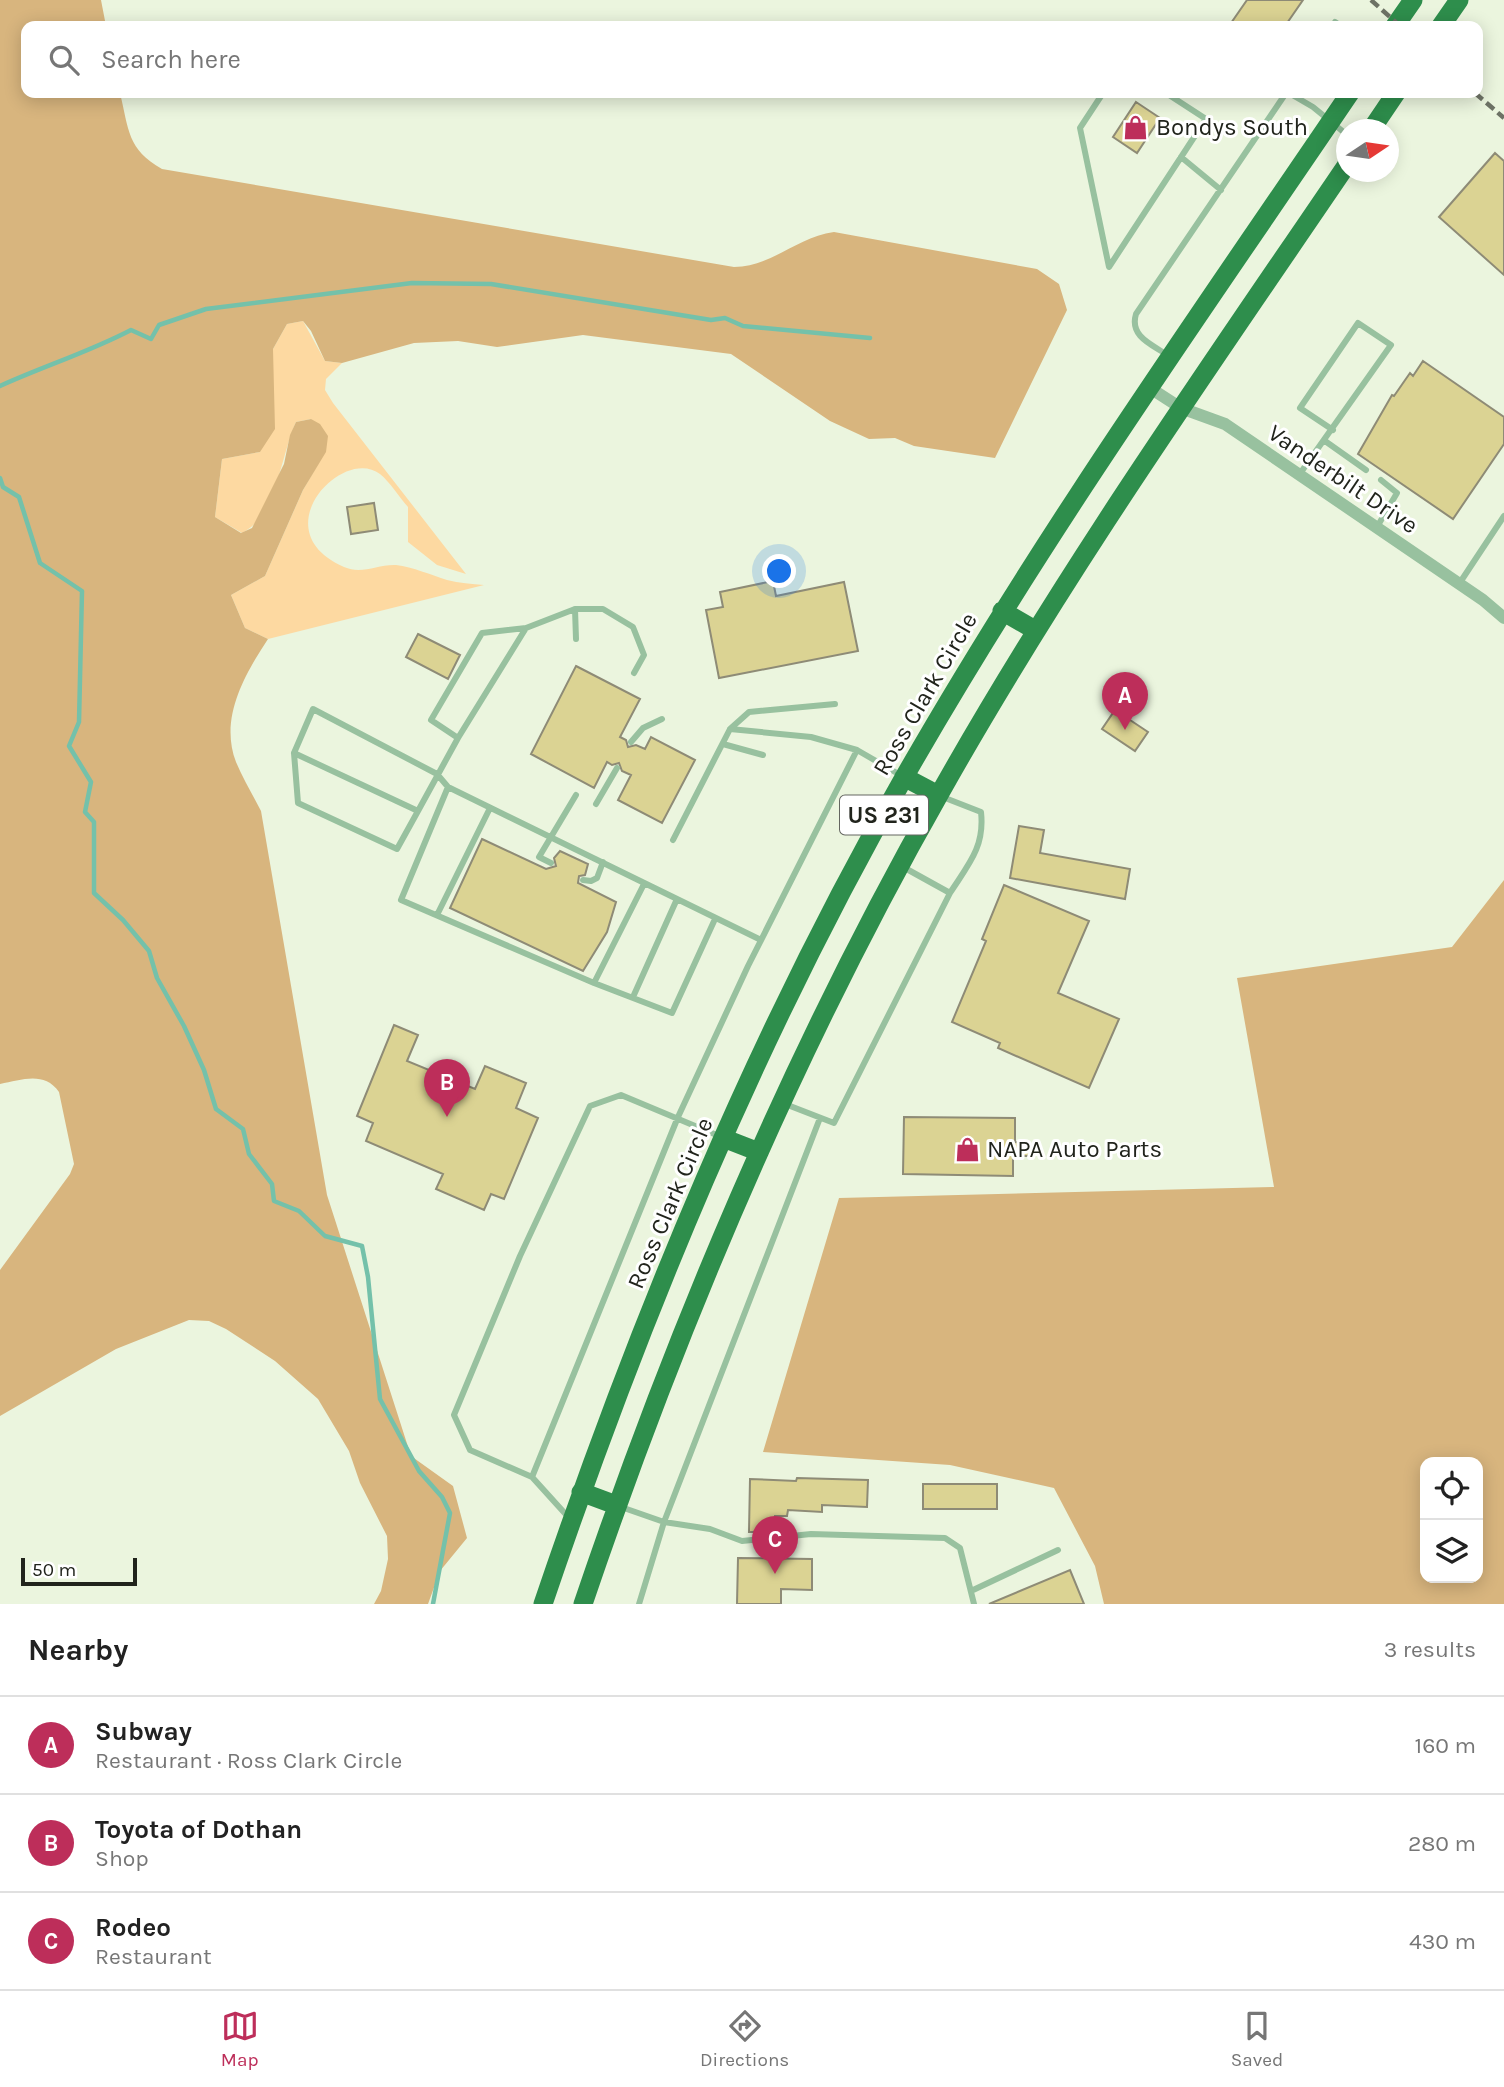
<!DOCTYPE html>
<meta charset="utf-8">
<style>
:root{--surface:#fff;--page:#f6f6f6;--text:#222;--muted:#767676;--line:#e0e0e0;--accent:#bd2e5a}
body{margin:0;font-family:Karla,sans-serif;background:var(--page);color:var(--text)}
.controls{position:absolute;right:21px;bottom:21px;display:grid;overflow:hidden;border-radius:14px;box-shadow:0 4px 18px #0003}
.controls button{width:63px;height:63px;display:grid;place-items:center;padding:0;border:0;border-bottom:2px solid var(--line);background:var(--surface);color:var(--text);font:35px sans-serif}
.compass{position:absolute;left:1336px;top:119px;width:63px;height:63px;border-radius:50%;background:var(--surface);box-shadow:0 4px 18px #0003;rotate:77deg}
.scale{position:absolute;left:21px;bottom:18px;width:116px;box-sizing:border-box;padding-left:7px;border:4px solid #21241c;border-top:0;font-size:19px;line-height:24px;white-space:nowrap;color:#21241c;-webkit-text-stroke:5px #fff;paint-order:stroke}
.you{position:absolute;left:780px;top:572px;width:24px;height:24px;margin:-18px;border:5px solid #fff;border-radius:50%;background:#1a73e8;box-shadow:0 0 0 10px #1a73e833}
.badge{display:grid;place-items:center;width:46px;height:46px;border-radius:50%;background:var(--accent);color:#fff;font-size:23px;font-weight:700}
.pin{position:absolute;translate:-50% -58px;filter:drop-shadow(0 2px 4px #0008)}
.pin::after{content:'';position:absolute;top:37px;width:24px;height:21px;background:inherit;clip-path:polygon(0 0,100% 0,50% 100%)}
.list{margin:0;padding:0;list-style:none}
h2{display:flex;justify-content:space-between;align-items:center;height:91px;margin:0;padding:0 28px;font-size:30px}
h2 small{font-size:23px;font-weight:400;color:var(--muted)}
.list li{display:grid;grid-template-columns:46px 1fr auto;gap:21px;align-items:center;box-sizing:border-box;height:98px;padding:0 28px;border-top:2px solid var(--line)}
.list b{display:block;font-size:26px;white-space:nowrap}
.list p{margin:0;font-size:23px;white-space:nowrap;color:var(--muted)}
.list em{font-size:23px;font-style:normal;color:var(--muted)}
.icon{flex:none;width:38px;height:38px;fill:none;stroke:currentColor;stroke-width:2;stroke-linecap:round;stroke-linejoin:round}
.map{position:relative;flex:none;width:1504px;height:1604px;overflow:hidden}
.search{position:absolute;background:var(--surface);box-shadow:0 4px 18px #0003;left:21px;right:21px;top:21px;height:77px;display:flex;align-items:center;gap:18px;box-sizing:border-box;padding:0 24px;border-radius:14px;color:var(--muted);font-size:26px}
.sheet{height:385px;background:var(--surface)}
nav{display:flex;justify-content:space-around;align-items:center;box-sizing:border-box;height:98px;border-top:2px solid var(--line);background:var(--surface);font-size:19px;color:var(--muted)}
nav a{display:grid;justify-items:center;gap:4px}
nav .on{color:var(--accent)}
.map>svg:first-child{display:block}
.green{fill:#fdd9a1}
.forest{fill:#d8b57e;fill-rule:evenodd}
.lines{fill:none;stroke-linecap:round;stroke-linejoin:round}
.stream{stroke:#74c1aa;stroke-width:4.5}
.building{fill:#dbd393;stroke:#8e8b76;stroke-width:2}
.service{stroke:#98c19f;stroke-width:6}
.minor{stroke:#98c19f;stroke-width:12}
.trunk{stroke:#2e8e4c;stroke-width:19}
.rail{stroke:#6d7265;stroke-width:4.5;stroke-dasharray:10 5;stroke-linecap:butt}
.labels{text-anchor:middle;stroke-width:6;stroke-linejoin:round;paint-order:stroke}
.shield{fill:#fff;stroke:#646660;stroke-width:2}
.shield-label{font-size:23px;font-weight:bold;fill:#21241c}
.poi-label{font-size:24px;fill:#21241c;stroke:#fff;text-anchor:start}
.street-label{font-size:24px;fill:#21241c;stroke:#fff}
</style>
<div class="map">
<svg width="1504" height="1604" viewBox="0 0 1504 1604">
<rect width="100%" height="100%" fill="#ebf5de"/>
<path class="green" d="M 303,321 L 325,361 L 342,363 L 326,379 L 325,390 L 333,403 L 466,574 L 437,565 L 408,542 L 408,507 C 399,497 390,482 380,474 C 343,445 261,531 344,567 C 362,575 378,564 396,565 C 413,567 431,575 447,580 C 459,583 472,584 484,585 L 268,639 L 245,628 L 231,595 L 265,576 L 303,490 L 325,452 L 311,419 L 296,422 C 281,454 277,516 242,533 L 215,517 L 222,459 L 260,452 L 273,382 L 273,349 L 287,324 Z"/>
<path class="forest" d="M 0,0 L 101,0 L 106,26 L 26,26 L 26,93 L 120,93 C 129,130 127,149 162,169 L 734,267 C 773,266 797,237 834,232 L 1037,269 L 1059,284 L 1067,310 L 995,458 L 914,446 L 895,438 L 869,439 L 830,421 L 731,354 L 583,335 L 497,347 L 458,341 L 414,343 L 342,363 L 325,361 L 311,331 L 303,321 L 287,324 L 273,349 L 275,429 L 260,452 L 222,459 L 215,517 L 241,533 L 252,528 L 284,464 L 290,435 L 296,422 L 311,419 L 320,424 L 328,436 L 326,452 L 303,490 L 265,576 L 231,595 L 245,628 L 268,639 C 245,674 219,718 236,762 C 243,779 253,795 261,811 L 327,1195 L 411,1456 L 453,1486 L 467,1538 L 440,1571 L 428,1604 L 374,1604 L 381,1591 L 388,1559 L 387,1536 L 360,1483 L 349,1451 L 318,1399 L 275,1361 L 226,1329 L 209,1321 L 189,1320 L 116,1349 L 0,1416 L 0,1270 L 70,1174 L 74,1164 L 59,1092 C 44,1071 22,1080 0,1084 Z
M 1504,880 L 1504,1604 L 1104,1604 L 1095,1566 L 1054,1488 L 950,1465 L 763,1452 L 839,1198 L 1274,1187 L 1237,978 L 1452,947 ZM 1425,1462 L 1478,1462 L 1478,1578 L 1425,1578 Z"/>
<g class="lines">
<path class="stream" d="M 0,386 C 44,366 89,352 131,330 L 151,339 L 159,325 L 206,309 L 412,283 L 491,284 L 711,320 L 725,318 L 743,326 L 870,338
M 0,478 L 3,487 L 19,497 L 40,563 L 82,591 L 79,722 L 69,746 L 91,782 L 85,812 L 94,822 L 94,893 L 123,920 L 149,951 L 157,978 L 184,1026 L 204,1070 L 216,1109 L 243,1129 L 249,1154 L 272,1184 L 274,1201 L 299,1211 L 325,1236 L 362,1246 L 368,1277 L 380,1399 L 419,1471 L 442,1497 L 450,1513 L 433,1604"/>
</g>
<path class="building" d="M 1247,0 L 1303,0 L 1285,26 L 1229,26 Z
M 1136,102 L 1160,118 L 1137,153 L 1113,137 Z
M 1495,153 L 1504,161 L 1504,275 L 1439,217 Z
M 1423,361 L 1504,417 L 1504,444 L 1453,519 L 1358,454 L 1392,395 L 1394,396 L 1410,373 L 1413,376 Z
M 374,503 L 378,530 L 351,534 L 347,507 Z
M 773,581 L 776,596 L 844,582 L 858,651 L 719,678 L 706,610 L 723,607 L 720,592 Z
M 418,634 L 460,655 L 448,679 L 406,657 Z
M 576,666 L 640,699 L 620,737 L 626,740 L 628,747 L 636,745 L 645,749 L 651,737 L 695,760 L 662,823 L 618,800 L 631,775 L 622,771 L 619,763 L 612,765 L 607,762 L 594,788 L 531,754 Z
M 1115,710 L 1148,732 L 1135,751 L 1102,729 Z
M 1019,826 L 1044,830 L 1040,853 L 1130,869 L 1125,899 L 1010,878 Z
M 482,839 L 546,869 L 556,866 L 554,858 L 560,851 L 588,864 L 585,875 L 579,876 L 578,883 L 616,902 L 607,932 L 583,971 L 450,908 Z
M 1004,885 L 1089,921 L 1058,993 L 1119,1019 L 1089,1088 L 998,1048 L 1000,1043 L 952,1022 L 986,941 L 982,939 Z
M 394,1025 L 418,1035 L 407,1061 L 475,1089 L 485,1066 L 526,1083 L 516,1108 L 538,1118 L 504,1199 L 491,1194 L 484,1210 L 436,1189 L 443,1174 L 366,1141 L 373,1123 L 357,1116 Z
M 904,1117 L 1015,1118 L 1015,1142 L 1030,1143 L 1030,1156 L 1013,1156 L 1013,1176 L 903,1174 Z
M 797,1478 L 868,1480 L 867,1507 L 822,1505 L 822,1512 L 788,1510 L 787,1516 L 775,1516 L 775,1532 L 749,1532 L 750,1479 L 796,1481 Z
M 923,1484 L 997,1484 L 997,1509 L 923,1509 Z
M 738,1558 L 812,1559 L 812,1590 L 781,1589 L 781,1604 L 737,1604 Z
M 1070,1570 L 1084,1604 L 989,1604 Z"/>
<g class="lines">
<path class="service" d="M 1333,26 L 1335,22 L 1341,26
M 1103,93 L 1080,128 L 1109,267 L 1206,119 L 1166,93
M 1289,93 L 1313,107 L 1346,134
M 1181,157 L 1221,190
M 1169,356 C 1153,345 1129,337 1136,314 L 1286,93
M 1325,441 L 1366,470
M 1299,475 L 1391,345 L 1358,323 L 1300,408 L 1333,430
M 1377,527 L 1397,493 L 1381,480
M 1459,584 L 1504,516
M 575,609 L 576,639
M 634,673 L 644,655 L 633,627 L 603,609 L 575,609 L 526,628 L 458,738 L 418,811 L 294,753 L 313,709 L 437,774 L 448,787 L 761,940
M 730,729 L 749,712 L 835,704
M 458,738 L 431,720 L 482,633 L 526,628
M 631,742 L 643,728 L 662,719
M 723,744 L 763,755
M 294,753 L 298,803 L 397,849 L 418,811
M 448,787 L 401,900 L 594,983
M 596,804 L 617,768
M 673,840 L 730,729 L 811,737 L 857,750 L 902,776
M 551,863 L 539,857 L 576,795
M 903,867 L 950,893
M 583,880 L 591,881 L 597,878 L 603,862
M 644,884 L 594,983 L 672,1013 L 715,919
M 437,915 L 490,808
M 633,997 L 677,899
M 785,1104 L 834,1123 L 950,893 C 968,865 985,847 981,812 L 940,796
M 532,1477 L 678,1117 L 748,966 L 857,750
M 621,1507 L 664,1522 L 710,1529 L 742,1541 L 811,1534 L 945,1538 L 960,1548 L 974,1604
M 570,1519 L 532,1477 L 470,1450 L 454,1415 L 520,1256 L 590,1106 L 621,1095 L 719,1136
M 971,1591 L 1058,1550
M 639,1604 L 664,1522 L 820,1118"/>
<path class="minor" d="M 1150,388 L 1181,408 L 1225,424 L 1483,600 L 1504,618"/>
<path class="trunk" d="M 1395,26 L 1413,0
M 1441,26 L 1459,0
M 1371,130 L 1396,93
M 1002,611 L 1035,630
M 904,777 L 938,795
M 723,1138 L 759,1152
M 581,1492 L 616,1505
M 543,1604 C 640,1318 756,1036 906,774 C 1041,538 1198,317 1350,93
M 583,1604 C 678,1324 794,1050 940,793 C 1062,576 1206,372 1346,166"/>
<path class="rail" d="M 1371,0 L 1400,26
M 1475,93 L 1504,118"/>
</g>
<defs>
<symbol id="shop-bare" viewBox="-9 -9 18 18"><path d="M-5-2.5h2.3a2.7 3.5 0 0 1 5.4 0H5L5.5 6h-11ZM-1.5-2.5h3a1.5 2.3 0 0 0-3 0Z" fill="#bd2e5a" stroke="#fff" stroke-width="2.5" paint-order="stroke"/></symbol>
</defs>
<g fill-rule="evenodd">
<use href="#shop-bare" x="1118" y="110" width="35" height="35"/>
<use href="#shop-bare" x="950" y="1132" width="35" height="35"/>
</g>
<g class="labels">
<rect class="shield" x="840" y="795.5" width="88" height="39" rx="5"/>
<g class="shield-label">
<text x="884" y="823">US 231</text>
</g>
<g class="poi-label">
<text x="1156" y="135">Bondys South</text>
<text x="987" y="1157">NAPA Auto Parts</text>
</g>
<g class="street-label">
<text transform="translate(1343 479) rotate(34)" y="8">Vanderbilt Drive</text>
<text transform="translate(925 694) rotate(-60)" y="8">Ross Clark Circle</text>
<text transform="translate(670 1203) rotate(-67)" y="8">Ross Clark Circle</text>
</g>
</g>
</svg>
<div class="controls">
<button><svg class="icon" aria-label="locate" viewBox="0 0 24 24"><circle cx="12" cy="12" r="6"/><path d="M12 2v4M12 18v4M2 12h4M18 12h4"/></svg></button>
<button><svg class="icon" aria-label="layers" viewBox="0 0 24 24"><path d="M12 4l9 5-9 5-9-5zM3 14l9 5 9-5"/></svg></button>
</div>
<svg class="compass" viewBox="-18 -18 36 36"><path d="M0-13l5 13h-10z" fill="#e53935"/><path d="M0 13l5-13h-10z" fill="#767676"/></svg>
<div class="scale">50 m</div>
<div class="you"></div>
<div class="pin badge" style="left:1125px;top:730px">A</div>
<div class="pin badge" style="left:447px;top:1117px">B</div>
<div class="pin badge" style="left:775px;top:1574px">C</div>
<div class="search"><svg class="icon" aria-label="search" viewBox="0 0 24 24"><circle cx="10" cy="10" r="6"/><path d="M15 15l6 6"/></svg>Search here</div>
</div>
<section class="sheet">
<h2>Nearby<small>3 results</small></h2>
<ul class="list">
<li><span class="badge">A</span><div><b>Subway</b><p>Restaurant · Ross Clark Circle</p></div><em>160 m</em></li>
<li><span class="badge">B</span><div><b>Toyota of Dothan</b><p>Shop</p></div><em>280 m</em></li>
<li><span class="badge">C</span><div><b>Rodeo</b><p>Restaurant</p></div><em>430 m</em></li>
</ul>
</section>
<nav>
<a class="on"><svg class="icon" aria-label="map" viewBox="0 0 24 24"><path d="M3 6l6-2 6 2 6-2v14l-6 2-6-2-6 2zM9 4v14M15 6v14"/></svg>Map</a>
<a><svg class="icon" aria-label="directions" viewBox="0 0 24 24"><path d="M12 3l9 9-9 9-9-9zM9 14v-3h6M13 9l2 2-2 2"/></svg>Directions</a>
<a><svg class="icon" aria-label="saved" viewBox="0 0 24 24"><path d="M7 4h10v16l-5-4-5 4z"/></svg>Saved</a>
</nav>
